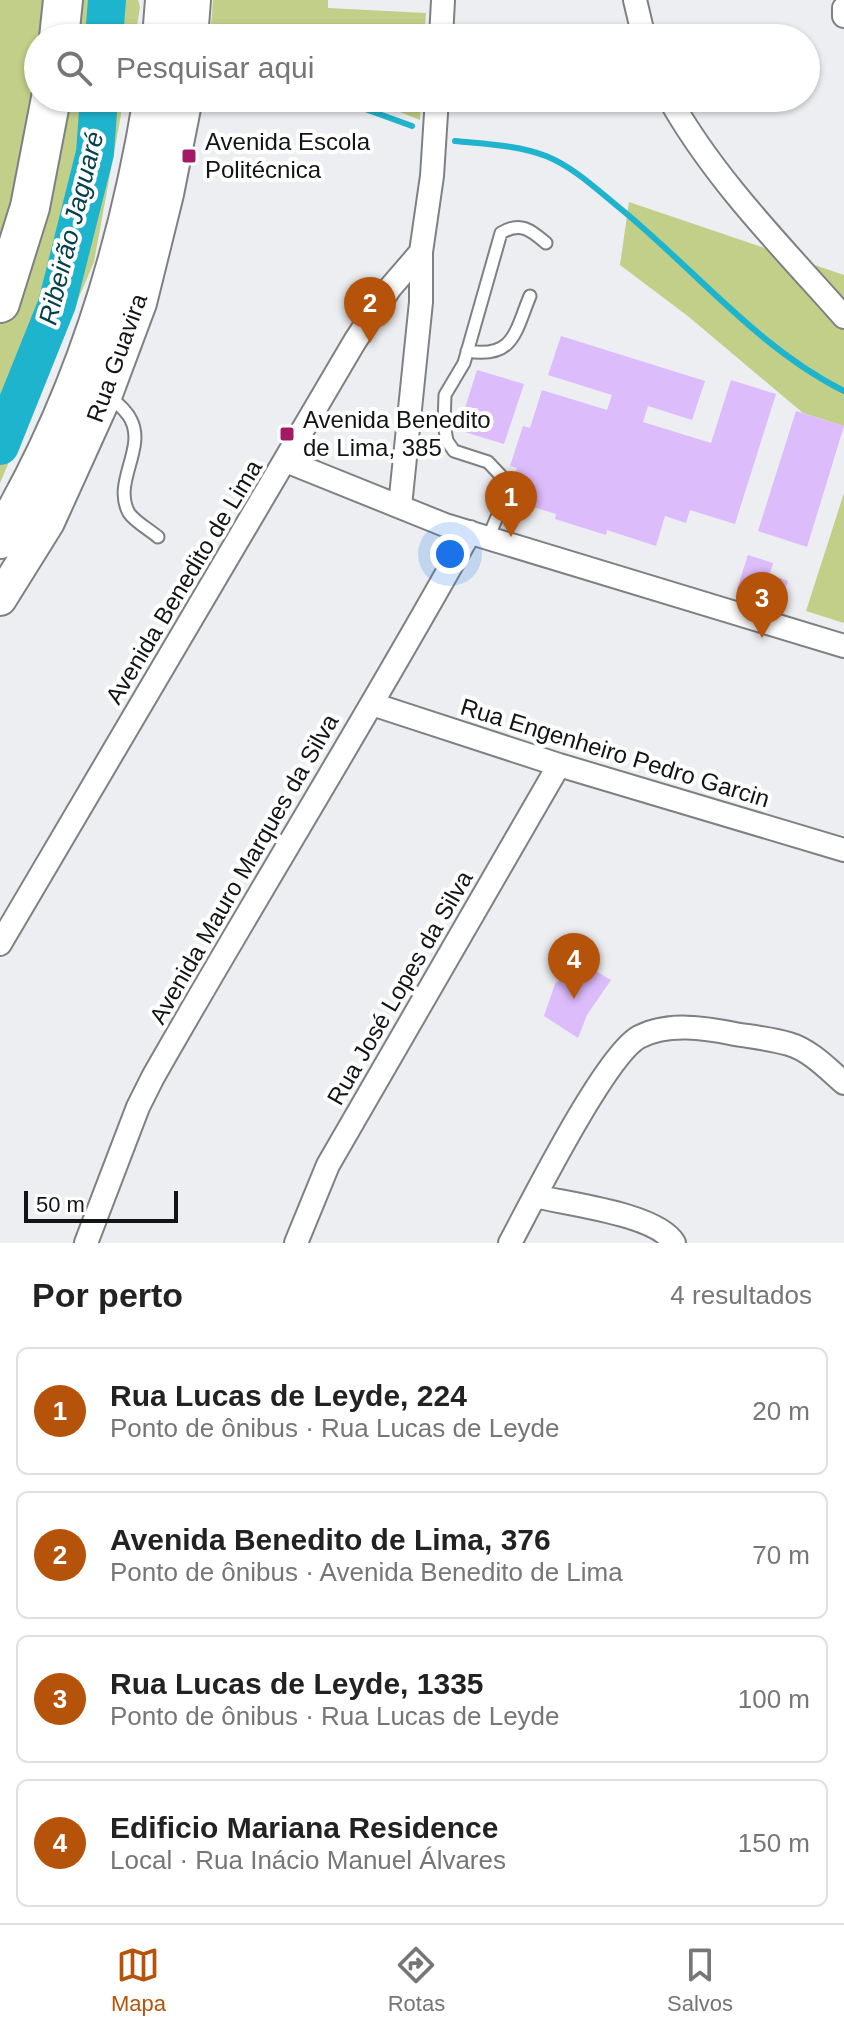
<!DOCTYPE html>
<html lang="pt">
<meta charset="utf-8">
<style>
:root{--surface:#fff;--page:#f2f2f2;--text:#222;--muted:#767676;--line:#e0e0e0;--accent:#b45309}
body{margin:0;font-family:Helvetica,sans-serif;background:var(--page);color:var(--text)}
.scale{position:absolute;left:24px;bottom:20px;width:154px;box-sizing:border-box;padding-left:8px;border:4px solid #131415;border-top:0;font-size:22px;line-height:28px;white-space:nowrap;color:#131415;-webkit-text-stroke:6px #fff;paint-order:stroke}
.you{position:absolute;left:450px;top:554px;width:28px;height:28px;margin:-20px;border:6px solid #fff;border-radius:50%;background:#1a73e8;box-shadow:0 0 0 12px #1a73e833}
.badge{display:grid;place-items:center;width:52px;height:52px;border-radius:50%;background:var(--accent);color:#fff;font-size:26px;font-weight:700}
.pin{position:absolute;translate:-50% -66px;filter:drop-shadow(0 2px 4px #0008)}
.pin::after{content:'';position:absolute;top:42px;width:28px;height:24px;background:inherit;clip-path:polygon(0 0,100% 0,50% 100%)}
.list{margin:0;padding:0;list-style:none}
h2{display:flex;justify-content:space-between;align-items:center;height:104px;margin:0;padding:0 32px;font-size:34px}
h2 small{font-size:26px;font-weight:400;color:var(--muted)}
.list li{display:grid;grid-template-columns:52px 1fr auto;gap:24px;align-items:center;box-sizing:border-box;height:128px;margin:0 16px 16px;padding:0 16px;border:2px solid var(--line);border-radius:12px}
.list b{display:block;font-size:30px;white-space:nowrap}
.list p{margin:0;font-size:26px;white-space:nowrap;color:var(--muted)}
.list em{font-size:26px;font-style:normal;color:var(--muted)}
.icon{flex:none;width:44px;height:44px;fill:none;stroke:currentColor;stroke-width:2;stroke-linecap:round;stroke-linejoin:round}
.map{position:relative;flex:none;width:844px;height:1243px;overflow:hidden}
.search{position:absolute;background:var(--surface);box-shadow:0 2px 6px #0004;left:24px;right:24px;top:24px;height:88px;display:flex;align-items:center;gap:20px;box-sizing:border-box;padding:0 28px;border-radius:44px;color:var(--muted);font-size:30px}
.sheet{height:680px;background:var(--surface)}
nav{display:flex;justify-content:space-around;align-items:center;box-sizing:border-box;height:112px;border-top:2px solid var(--line);background:var(--surface);font-size:22px;color:var(--muted)}
nav a{display:grid;justify-items:center;gap:4px}
nav .on{color:var(--accent)}
.map>svg:first-child{display:block}
.green{fill:#c2cf88}
.lines{fill:none;stroke-linecap:round;stroke-linejoin:round}
.stream{stroke:#1fb4ce;stroke-width:6}
.river{stroke:#1fb4ce;stroke-width:38}
.building{fill:#ddbcfc}
.service-casing{stroke:#7e8183;stroke-width:15}
.minor-casing{stroke:#7e8183;stroke-width:26}
.secondary-casing{stroke:#7e8183;stroke-width:36}
.trunk-casing{stroke:#7e8183;stroke-width:42}
.service{stroke:#fff;stroke-width:11}
.minor{stroke:#fff;stroke-width:22}
.secondary{stroke:#fff;stroke-width:32}
.trunk{stroke:#fff;stroke-width:38}
.poi-dot{fill:#a31a64;stroke:#fff;stroke-width:3}
.labels{text-anchor:middle;stroke-width:8;stroke-linejoin:round;paint-order:stroke}
.poi-label{font-size:24px;fill:#131415;stroke:#fff;text-anchor:start}
.street-label{font-size:24px;fill:#131415;stroke:#fff}
.water-label{font-size:26px;font-style:italic;fill:#02414c;stroke:#fff}
</style>
<div class="map">
<svg width="844" height="1243" viewBox="0 0 844 1243">
<rect width="100%" height="100%" fill="#eceef1"/>
<path class="green" d="M 0,0 L 138,0 L 140,7 L 135,38 L 38,38 L 38,98 L 124,98 L 94,262 L 0,483 Z
M 213,0 L 328,0 L 328,8 L 426,13 L 424,38 L 210,38 Z
M 365,98 L 421,98 L 420,120 Z
M 629,202 L 844,275 L 844,426 L 803,413 L 689,317 L 620,265 Z
M 844,493 L 844,623 L 806,611 Z"/>
<g class="lines">
<path class="stream" d="M 335,98 L 412,126
M 455,141 C 485,144 518,145 546,156 C 573,167 594,187 616,205 C 692,266 756,347 844,391"/>
<path class="river" d="M 104,38 L 107,0
M 0,446 L 57,304 L 95,153 L 99,98"/>
</g>
<path class="building" d="M 561,336 L 705,381 L 692,420 L 648,406 L 643,422 L 711,443 L 731,380 L 776,394 L 735,524 L 690,510 L 686,523 L 665,516 L 656,546 L 607,530 L 606,535 L 555,519 L 556,514 L 507,499 L 517,468 L 510,466 L 523,426 L 530,428 L 542,390 L 607,410 L 612,395 L 548,375 Z
M 477,370 L 524,384 L 504,444 L 458,430 Z
M 796,411 L 844,426 L 807,547 L 758,531 Z
M 748,555 L 773,563 L 763,597 L 737,589 Z
M 775,576 L 788,581 L 782,600 L 769,596 Z
M 579,961 L 611,980 L 587,1015 L 578,1038 L 544,1016 L 555,984 Z"/>
<g class="lines">
<defs>
<path id="service" d="M 467,351 C 514,359 515,332 530,296
M 110,397 C 118,404 127,411 131,420 C 146,449 112,483 129,513 C 135,522 150,530 158,537
M 488,538 L 503,503 L 505,480 L 488,462 L 454,451 L 447,441 L 444,424 L 445,395 L 464,363 L 501,233 C 520,221 531,230 546,243"/>
<path id="minor" d="M 635,0 L 644,38
M 844,8 L 844,16
M 441,38 L 443,0
M 669,98 C 715,180 782,247 844,317
M 286,461 L 445,525 L 844,646
M 400,506 L 421,302 L 421,252 L 432,176 L 437,98
M 372,704 L 559,765 L 844,850
M 0,944 L 355,341 L 390,288 L 421,252
M 535,1196 C 567,1204 657,1214 674,1243
M 86,1243 L 138,1107 L 153,1077 C 257,894 368,716 470,532
M 296,1243 L 328,1165 L 559,765
M 510,1243 C 532,1202 605,1056 639,1037 C 668,1022 705,1028 735,1034 C 753,1037 772,1039 789,1044 C 810,1050 828,1069 844,1083"/>
<path id="secondary" d="M 191,38 L 194,0
M 0,599 L 48,522 L 106,394 L 140,303 L 167,194 L 186,98"/>
<path id="trunk" d="M 59,38 L 63,0
M 162,38 L 165,0
M 0,303 L 30,207 L 51,98
M 0,539 C 81,404 128,252 153,98"/>
</defs>
<use href="#service" class="service-casing"/>
<use href="#minor" class="minor-casing"/>
<use href="#secondary" class="secondary-casing"/>
<use href="#trunk" class="trunk-casing"/>
<use href="#service" class="service"/>
<use href="#minor" class="minor"/>
<use href="#secondary" class="secondary"/>
<use href="#trunk" class="trunk"/>
</g>
<g class="poi-dot">
<rect x="181" y="148" width="16" height="16" rx="4"/>
<rect x="279" y="426" width="16" height="16" rx="4"/>
</g>
<g class="labels">
<g class="poi-label">
<text x="205" y="150">Avenida Escola<tspan x="205" dy="28">Politécnica</tspan></text>
<text x="303" y="428">Avenida Benedito<tspan x="303" dy="28">de Lima, 385</tspan></text>
</g>
<g class="street-label">
<text transform="translate(117 358) rotate(-70)" y="8">Rua Guavira</text>
<text transform="translate(184 582) rotate(-59)" y="8">Avenida Benedito de Lima</text>
<text transform="translate(615 753) rotate(17)" y="8">Rua Engenheiro Pedro Garcin</text>
<text transform="translate(244 869) rotate(-60)" y="8">Avenida Mauro Marques da Silva</text>
<text transform="translate(400 988) rotate(-60)" y="8">Rua José Lopes da Silva</text>
</g>
<g class="water-label">
<text transform="translate(71 228) rotate(-76)" y="9">Ribeirão Jaguaré</text>
</g>
</g>
</svg>
<div class="scale">50 m</div>
<div class="you"></div>
<div class="pin badge" style="left:511px;top:537px">1</div>
<div class="pin badge" style="left:370px;top:343px">2</div>
<div class="pin badge" style="left:762px;top:638px">3</div>
<div class="pin badge" style="left:574px;top:999px">4</div>
<div class="search"><svg class="icon" aria-label="search" viewBox="0 0 24 24"><circle cx="10" cy="10" r="6"/><path d="M15 15l6 6"/></svg>Pesquisar aqui</div>
</div>
<section class="sheet">
<h2>Por perto<small>4 resultados</small></h2>
<ul class="list">
<li><span class="badge">1</span><div><b>Rua Lucas de Leyde, 224</b><p>Ponto de ônibus · Rua Lucas de Leyde</p></div><em>20 m</em></li>
<li><span class="badge">2</span><div><b>Avenida Benedito de Lima, 376</b><p>Ponto de ônibus · Avenida Benedito de Lima</p></div><em>70 m</em></li>
<li><span class="badge">3</span><div><b>Rua Lucas de Leyde, 1335</b><p>Ponto de ônibus · Rua Lucas de Leyde</p></div><em>100 m</em></li>
<li><span class="badge">4</span><div><b>Edificio Mariana Residence</b><p>Local · Rua Inácio Manuel Álvares</p></div><em>150 m</em></li>
</ul>
</section>
<nav>
<a class="on"><svg class="icon" aria-label="map" viewBox="0 0 24 24"><path d="M3 6l6-2 6 2 6-2v14l-6 2-6-2-6 2zM9 4v14M15 6v14"/></svg>Mapa</a>
<a><svg class="icon" aria-label="directions" viewBox="0 0 24 24"><path d="M12 3l9 9-9 9-9-9zM9 14v-3h6M13 9l2 2-2 2"/></svg>Rotas</a>
<a><svg class="icon" aria-label="saved" viewBox="0 0 24 24"><path d="M7 4h10v16l-5-4-5 4z"/></svg>Salvos</a>
</nav>
